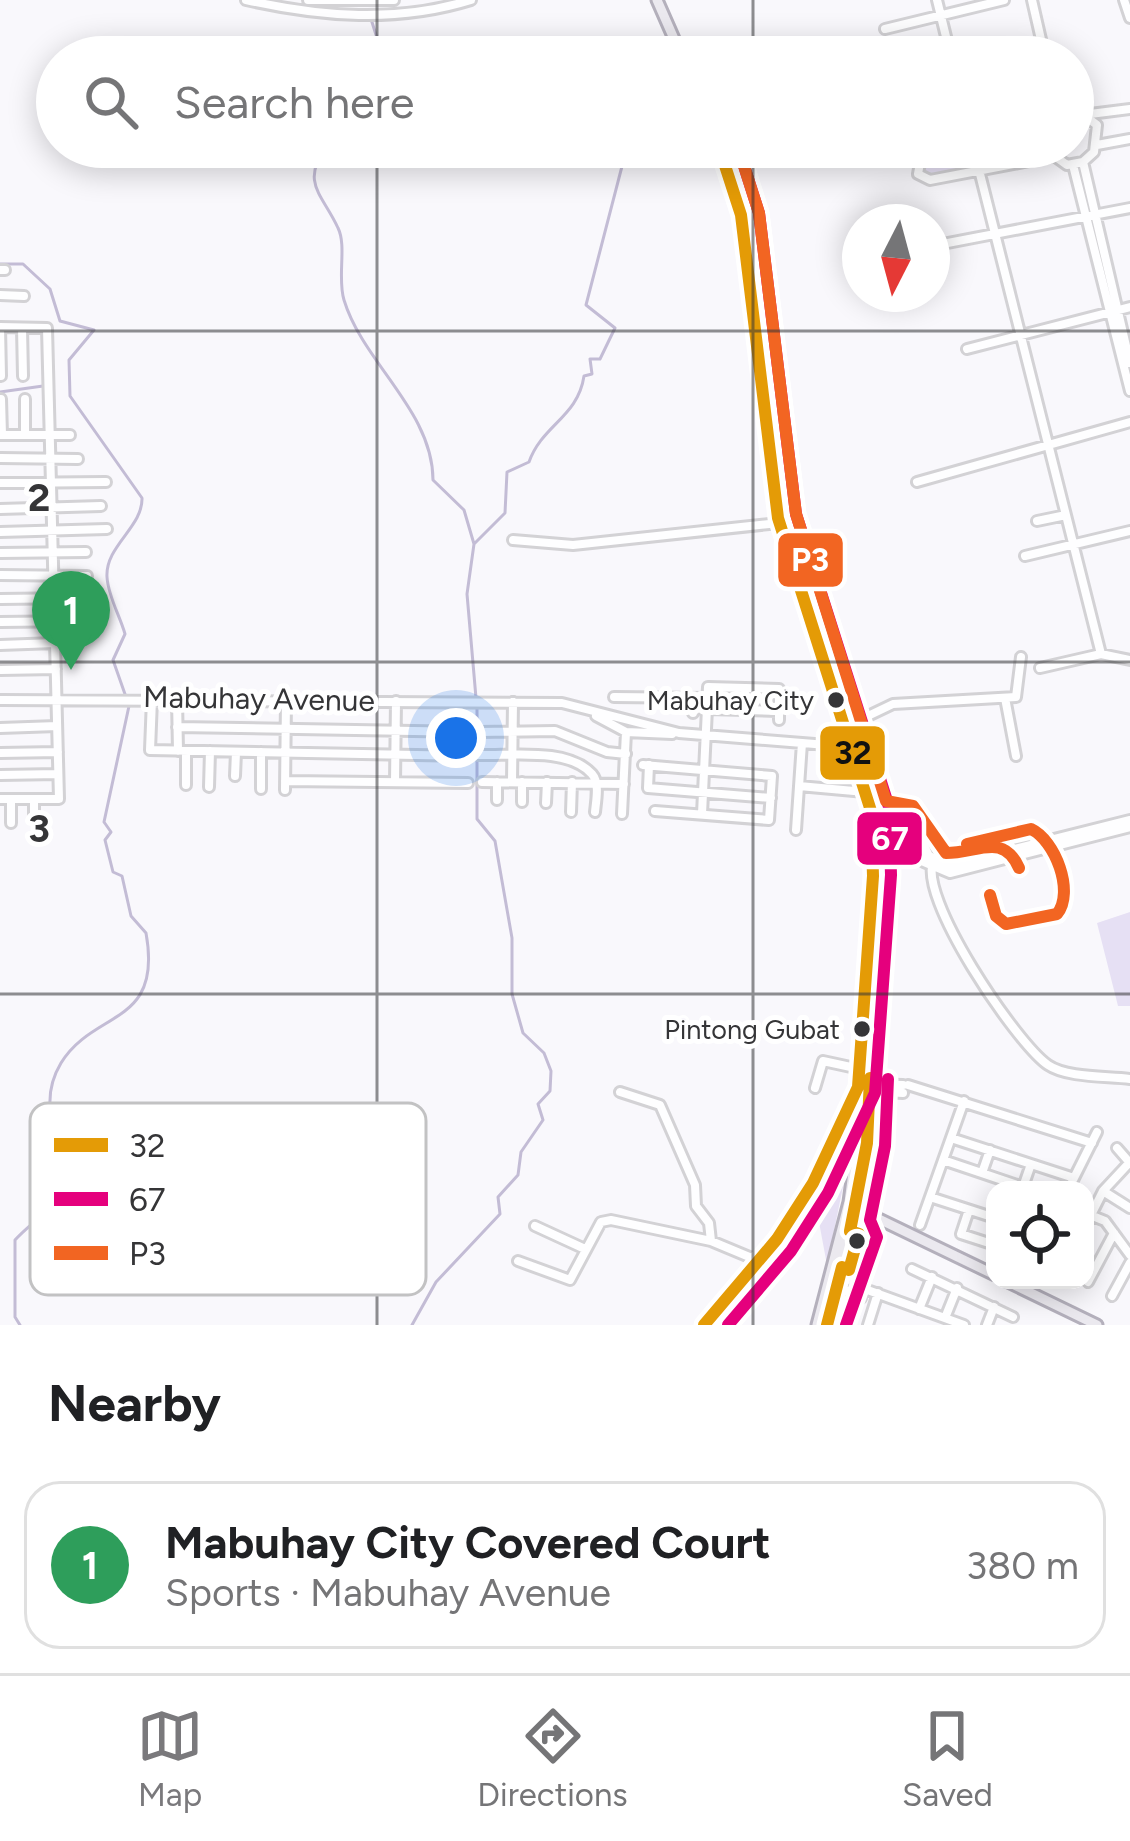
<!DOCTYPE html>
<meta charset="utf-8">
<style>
:root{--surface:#fff;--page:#f2f2f2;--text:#202124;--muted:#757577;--line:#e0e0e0;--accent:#7a797c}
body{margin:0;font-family:Figtree,sans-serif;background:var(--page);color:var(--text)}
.controls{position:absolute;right:36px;bottom:36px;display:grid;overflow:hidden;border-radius:24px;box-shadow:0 6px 30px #0003}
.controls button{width:108px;height:108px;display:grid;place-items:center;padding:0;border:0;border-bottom:3px solid var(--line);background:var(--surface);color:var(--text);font:60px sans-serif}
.compass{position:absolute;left:842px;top:204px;width:108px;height:108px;border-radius:50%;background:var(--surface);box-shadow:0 6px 30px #0003;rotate:186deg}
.you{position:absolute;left:456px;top:738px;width:42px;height:42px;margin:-30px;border:9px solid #fff;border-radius:50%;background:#1a73e8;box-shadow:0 0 0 18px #1a73e833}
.badge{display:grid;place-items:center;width:78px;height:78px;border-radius:50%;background:var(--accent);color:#fff;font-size:39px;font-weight:700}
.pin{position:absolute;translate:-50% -99px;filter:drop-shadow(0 3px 6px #0008)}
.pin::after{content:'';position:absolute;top:63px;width:42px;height:36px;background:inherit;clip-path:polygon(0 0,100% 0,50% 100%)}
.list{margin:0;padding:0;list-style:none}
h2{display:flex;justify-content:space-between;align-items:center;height:156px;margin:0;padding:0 48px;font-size:51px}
h2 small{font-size:39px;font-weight:400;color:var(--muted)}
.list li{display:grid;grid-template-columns:78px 1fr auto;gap:36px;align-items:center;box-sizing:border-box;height:168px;margin:0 24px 24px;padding:0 24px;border:3px solid var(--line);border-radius:36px}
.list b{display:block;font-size:45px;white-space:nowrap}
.list p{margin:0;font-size:39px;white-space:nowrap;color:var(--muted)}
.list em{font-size:39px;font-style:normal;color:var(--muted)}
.icon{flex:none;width:66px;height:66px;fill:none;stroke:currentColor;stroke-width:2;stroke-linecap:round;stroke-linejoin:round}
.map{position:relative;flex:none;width:1130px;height:1325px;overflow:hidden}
.search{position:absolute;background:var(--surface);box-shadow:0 6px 30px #0003;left:36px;right:36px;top:36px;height:132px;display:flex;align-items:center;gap:30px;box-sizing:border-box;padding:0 42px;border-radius:66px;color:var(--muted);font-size:45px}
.sheet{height:348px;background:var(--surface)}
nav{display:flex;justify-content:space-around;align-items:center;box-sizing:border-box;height:168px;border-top:3px solid var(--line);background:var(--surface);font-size:33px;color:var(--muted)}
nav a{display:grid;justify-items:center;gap:6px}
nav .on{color:var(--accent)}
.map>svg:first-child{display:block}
.green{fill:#e6e0f4}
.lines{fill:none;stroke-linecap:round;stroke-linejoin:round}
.stream{stroke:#c3bcd5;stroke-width:3}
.minor-casing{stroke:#d3d2d5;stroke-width:14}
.major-casing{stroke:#b4b0bc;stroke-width:15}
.minor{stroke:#fefeff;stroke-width:8}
.major{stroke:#ebe9ef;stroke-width:9}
.bus-1-casing{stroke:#fff;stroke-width:21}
.bus-2-casing{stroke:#fff;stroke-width:21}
.bus-3-casing{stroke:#fff;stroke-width:21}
.bus-1{stroke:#e49b06;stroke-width:12}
.bus-2{stroke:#e5007d;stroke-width:12}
.bus-3{stroke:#f26522;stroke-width:12}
.grid{fill:none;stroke:#353537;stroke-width:3;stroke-opacity:0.55}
.bus-dot{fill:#353537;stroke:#fff;stroke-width:4.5}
.labels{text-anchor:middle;stroke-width:10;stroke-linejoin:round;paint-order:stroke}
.bus-label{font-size:27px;fill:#353537;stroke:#fff;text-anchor:end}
.street-label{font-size:30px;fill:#353537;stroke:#fff}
.key{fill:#fff;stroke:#c2c2c3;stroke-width:3}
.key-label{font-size:33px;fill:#353537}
.grid-label{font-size:39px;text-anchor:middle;font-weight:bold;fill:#353537;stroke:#fff;stroke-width:10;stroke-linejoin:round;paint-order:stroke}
.line-badge{stroke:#fff;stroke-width:4.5}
.badge-label{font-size:33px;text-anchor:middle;font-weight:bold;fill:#fff}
.pale-badge-label{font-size:33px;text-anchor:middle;font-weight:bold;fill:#111}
</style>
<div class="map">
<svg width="1130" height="1325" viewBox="0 0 1130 1325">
<rect width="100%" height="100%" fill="#f9f8fc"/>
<path class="green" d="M 984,147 L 1004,151 L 1004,147 L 1033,147 L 1035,154 L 1007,160 L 1004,152 L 997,162 L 932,176 L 924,172 L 928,159 Z
M 1130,912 L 1130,1006 L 1118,1006 L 1097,923 Z
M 854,1133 L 827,1265 L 816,1206 Z"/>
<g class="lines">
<path class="stream" d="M 371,19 L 383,57
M 326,147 C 300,183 323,195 338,228 C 347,246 337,278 344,300 C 363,363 433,411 433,480 L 464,510 L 474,544 L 467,594 L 476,698
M 0,264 L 23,264 L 50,289 L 60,321 L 94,330 L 69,360 L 70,396 L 142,498 C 143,527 105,546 107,577 C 108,596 120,616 125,634 L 113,660 L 126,697
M 0,392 L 43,386
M 475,543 L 505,513 L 507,472 L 529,462 C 542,425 578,417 584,376 L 592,374 L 590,359 L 600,359 L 615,328 L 586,305 L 627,147
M 20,1325 L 15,1317 L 15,1240 C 29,1224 52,1211 59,1191 C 73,1149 31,1113 61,1063 C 94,1009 163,1027 146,933 L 131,916 L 122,876 L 113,872 L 105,840 L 111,832 L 104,822 L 129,706
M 412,1325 L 436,1282 L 500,1214 L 498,1197 L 518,1175 L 521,1152 L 543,1120 L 538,1104 L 550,1091 L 551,1071 L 544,1053 L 523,1033 L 512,994 L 512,938 L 495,841 L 477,819 L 477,707"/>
<defs>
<path id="minor" d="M 246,0 C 321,17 397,23 471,0
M 308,0 L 394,0
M 937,0 L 951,57
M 1032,0 L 1045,57
M 1124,0 L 1130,18
M 885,29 L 1004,0
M 1090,114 L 1130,109
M 1097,145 L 1130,139
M 965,147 L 921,157 L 918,174 L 930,180 L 1050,157
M 1042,147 L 1067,165 L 1083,162 L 1094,152 L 1097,125 L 1073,107
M 1083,162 L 1130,363
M 1073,165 L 1130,391
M 979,170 L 1101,654
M 932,246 L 1130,208
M 0,270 L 5,270
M 0,295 L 24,296
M 0,327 L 47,328 L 59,799 L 0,799
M 0,327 L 1,376
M 22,328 L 23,376
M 967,349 L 1130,307
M 1,399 L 2,435
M 25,399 L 25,435
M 0,435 L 70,435
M 0,458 L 78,459
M 917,482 L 1130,422
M 0,483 L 106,482
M 0,509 L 101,506
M 1037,521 L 1066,515
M 0,532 L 107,529
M 513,540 L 573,545 L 779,523
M 0,553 L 86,552
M 1025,556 L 1130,531
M 0,575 L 87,576
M 0,599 L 77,598
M 0,622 L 81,621
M 0,645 L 55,643
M 1040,668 L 1101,654 L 1130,660
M 0,670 L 56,669
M 614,697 L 708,698
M 1005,698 L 1016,756
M 152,699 L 150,750 L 470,756
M 177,699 L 178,751
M 0,700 L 562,703 L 679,733 L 852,747
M 708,709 L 778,711
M 693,713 L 693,698
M 596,716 L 626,732 L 672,734
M 177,727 L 471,732
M 845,727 L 893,704 L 1016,697 L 1021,657
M 0,728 L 57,726
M 480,732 L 555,731 L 607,752 L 626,754
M 0,753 L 58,752
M 478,755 C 510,756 568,747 592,774 C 600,783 596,801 595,812
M 643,765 L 772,776 L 769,820 L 655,811
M 649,765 L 648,788 L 771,798
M 0,775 L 58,774
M 235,776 L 236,752
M 285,781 L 468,783
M 395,782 L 396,701
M 482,782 L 624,784
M 497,782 L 497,800
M 512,782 L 513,702
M 186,785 L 186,751
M 799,786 L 865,792
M 209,787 L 210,751
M 261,789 L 261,752
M 285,790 L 286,700
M 34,799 L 34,814
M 11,800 L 11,823
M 522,802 L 522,782
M 546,803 L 547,782
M 871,811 L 894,807 L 909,814 L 929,856 L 950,865 L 1130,820
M 571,812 L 572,782
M 622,814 L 626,732
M 702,814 L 708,687 L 779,689 L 779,720
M 873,819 L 902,820 L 924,862 L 950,873 L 1130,827
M 796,830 L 802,743
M 934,860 C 915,894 1016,1043 1048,1065 C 1067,1078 1107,1076 1130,1079
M 869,1084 L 903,1085
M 908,1085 L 1092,1143
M 815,1088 L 823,1061 L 860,1069
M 869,1091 L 903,1093
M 620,1092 L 660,1105 L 695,1185 L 696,1206 L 709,1223 L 711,1241
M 951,1138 L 1074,1178
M 1117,1148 L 1130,1163
M 943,1160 L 1032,1190
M 982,1173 L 990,1150
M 1023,1187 L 1031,1164
M 1068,1190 L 1097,1132
M 1103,1191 L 1130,1208
M 930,1197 L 995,1218
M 969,1210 L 961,1234 L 995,1245
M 1090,1215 L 1105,1221 L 1130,1255
M 920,1225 L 964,1101
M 535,1226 L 585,1249
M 1085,1227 L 1103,1191 L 1130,1162
M 518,1261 L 570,1280 L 601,1222 L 611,1220 L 711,1241 L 759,1261
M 912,1269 L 1013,1317
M 1088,1282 L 1114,1233
M 862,1288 L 964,1325
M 836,1292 L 858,1290
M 1112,1296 L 1130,1263
M 833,1303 L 861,1298
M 919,1309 L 932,1277
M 945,1318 L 957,1288
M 868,1325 L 878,1293
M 987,1325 L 994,1307"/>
<path id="major" d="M 657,0 L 682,57
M 854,1207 L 995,1275
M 1004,1280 L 1097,1325
M 704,1325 L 777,1239 L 813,1183 L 858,1087 L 873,876 L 871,811 L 778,518 L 741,215 L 719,147
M 716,1325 L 783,1245 L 867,1096
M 817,1325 L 849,1202 L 861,1113
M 827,1325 L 867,1143 L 881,842 L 873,819"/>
</defs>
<use href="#minor" class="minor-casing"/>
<use href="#major" class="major-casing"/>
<use href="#minor" class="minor"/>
<use href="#major" class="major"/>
<defs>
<path id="bus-1" d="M 704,1325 L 777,1239 L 813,1183 L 858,1087 L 873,876 L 871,811 L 778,518 L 741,215 L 719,147
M 827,1325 L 842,1267 L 849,1270 L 859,1234 L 850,1231 L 867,1143 L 870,1078"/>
<path id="bus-2" d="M 728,1325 L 791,1251 L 828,1193 L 875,1093 L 891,875 L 889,807 L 796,514 L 759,213 L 738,147
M 846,1325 L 877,1237 L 870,1220 L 885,1146 L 888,1079"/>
<path id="bus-3" d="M 738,147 L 759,213 L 796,514 L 886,801 L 913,806 L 946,853 C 978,853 1003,832 1019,868
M 967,844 L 1031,829 C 1055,840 1075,892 1057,914 L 1006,924 L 996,916 L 990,895"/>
</defs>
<use href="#bus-1" class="bus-1-casing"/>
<use href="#bus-2" class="bus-2-casing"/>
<use href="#bus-3" class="bus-3-casing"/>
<use href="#bus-1" class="bus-1"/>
<use href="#bus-2" class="bus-2"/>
<use href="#bus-3" class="bus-3"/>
</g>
<path class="grid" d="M 377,0 L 377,57M 753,0 L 753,57M 377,147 L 377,1325M 753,147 L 753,1325M 0,331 L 1130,331M 0,662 L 1130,662M 0,994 L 1130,994"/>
<g class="bus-dot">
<circle cx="836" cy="700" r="10"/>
<circle cx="862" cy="1029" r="10"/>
<circle cx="857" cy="1241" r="10"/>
</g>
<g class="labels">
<g class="bus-label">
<text x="814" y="710">Mabuhay City</text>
<text x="840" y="1039">Pintong Gubat</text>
</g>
<g class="street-label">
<text transform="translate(259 699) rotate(1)" y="10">Mabuhay Avenue</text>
</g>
</g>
<rect x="30" y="1103" width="396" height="192" rx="18" class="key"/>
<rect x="54" y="1138" width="54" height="14" fill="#e49b06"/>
<rect x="54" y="1192" width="54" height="14" fill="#e5007d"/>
<rect x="54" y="1246" width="54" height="14" fill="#f26522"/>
<g class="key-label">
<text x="129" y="1157">32</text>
<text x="129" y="1211">67</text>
<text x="129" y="1265">P3</text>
</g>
<g class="grid-label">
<text x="39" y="511">2</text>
<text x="39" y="842">3</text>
</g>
<g class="line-badge">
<rect x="776" y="531" width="69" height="58" rx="12" fill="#f26522"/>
<rect x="818" y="724" width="69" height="58" rx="12" fill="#e49b06"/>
<rect x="855" y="810" width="69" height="57" rx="12" fill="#e5007d"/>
</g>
<g class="badge-label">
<text x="810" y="571">P3</text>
<text x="890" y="850">67</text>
</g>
<g class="pale-badge-label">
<text x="853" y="764">32</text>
</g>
</svg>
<div class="controls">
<button><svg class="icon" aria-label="locate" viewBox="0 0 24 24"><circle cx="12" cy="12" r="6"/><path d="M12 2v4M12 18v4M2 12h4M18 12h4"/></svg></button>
</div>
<svg class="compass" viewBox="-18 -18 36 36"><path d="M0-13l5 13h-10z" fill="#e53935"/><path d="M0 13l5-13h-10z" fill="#757577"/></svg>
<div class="you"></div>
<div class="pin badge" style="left:71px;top:670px;background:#2e9e5b">1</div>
<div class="search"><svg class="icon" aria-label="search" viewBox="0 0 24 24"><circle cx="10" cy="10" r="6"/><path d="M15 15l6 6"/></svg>Search here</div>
</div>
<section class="sheet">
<h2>Nearby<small></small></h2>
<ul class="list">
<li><span class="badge" style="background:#2e9e5b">1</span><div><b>Mabuhay City Covered Court</b><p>Sports · Mabuhay Avenue</p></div><em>380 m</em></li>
</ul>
</section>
<nav>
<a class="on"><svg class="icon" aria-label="map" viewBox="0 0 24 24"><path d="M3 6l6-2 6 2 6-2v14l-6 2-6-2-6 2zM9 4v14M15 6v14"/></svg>Map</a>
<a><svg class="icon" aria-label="directions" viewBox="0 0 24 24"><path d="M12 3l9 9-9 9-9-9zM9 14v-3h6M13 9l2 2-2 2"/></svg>Directions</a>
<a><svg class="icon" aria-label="saved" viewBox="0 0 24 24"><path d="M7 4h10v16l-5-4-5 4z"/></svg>Saved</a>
</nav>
